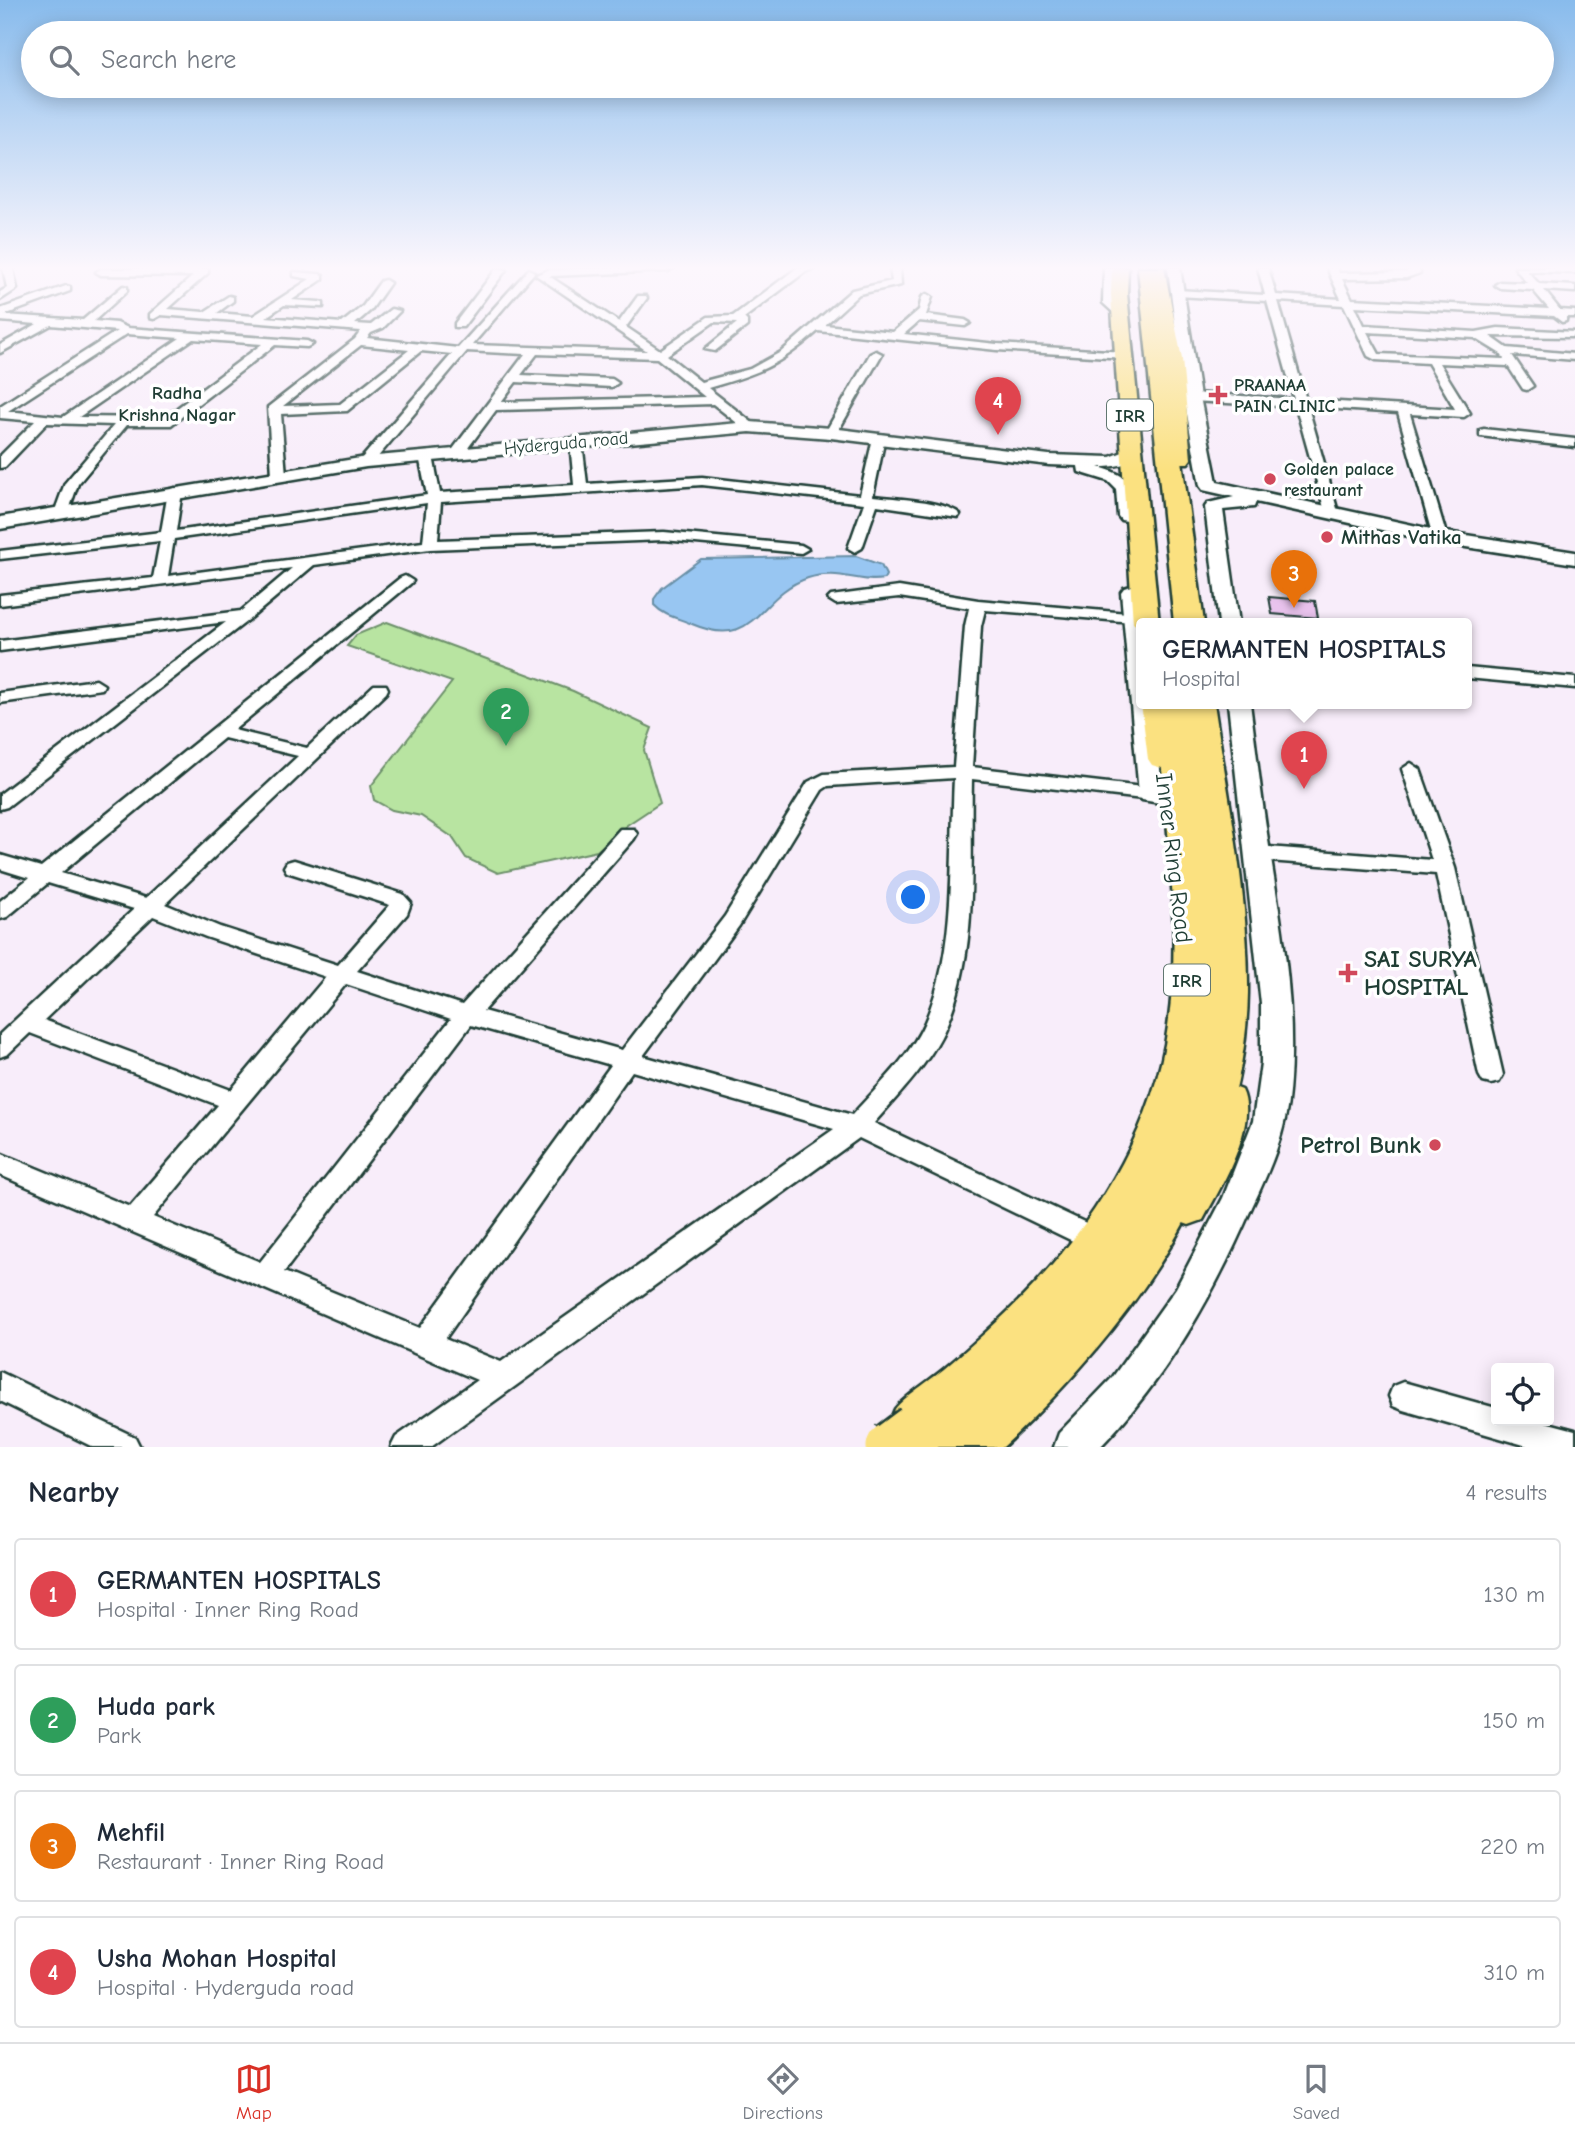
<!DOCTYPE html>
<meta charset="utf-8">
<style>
:root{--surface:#fff;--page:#f6f6f7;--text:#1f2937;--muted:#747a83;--line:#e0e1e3;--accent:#d93025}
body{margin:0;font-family:"Comic Neue",sans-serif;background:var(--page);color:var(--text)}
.controls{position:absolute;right:21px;bottom:21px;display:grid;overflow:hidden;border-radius:7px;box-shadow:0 4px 18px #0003}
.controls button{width:63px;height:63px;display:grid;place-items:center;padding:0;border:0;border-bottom:2px solid var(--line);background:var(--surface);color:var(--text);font:35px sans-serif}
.you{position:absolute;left:914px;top:898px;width:24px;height:24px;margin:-18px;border:5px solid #fff;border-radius:50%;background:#1a73e8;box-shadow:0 0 0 10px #1a73e833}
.badge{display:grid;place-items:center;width:46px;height:46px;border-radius:50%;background:var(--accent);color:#fff;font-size:23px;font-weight:700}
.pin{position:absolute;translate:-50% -58px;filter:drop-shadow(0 2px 4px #0008)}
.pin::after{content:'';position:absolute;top:37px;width:24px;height:21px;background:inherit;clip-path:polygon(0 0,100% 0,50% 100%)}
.popup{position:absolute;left:1136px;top:618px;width:336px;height:91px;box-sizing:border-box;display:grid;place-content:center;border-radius:7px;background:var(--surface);filter:drop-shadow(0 2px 5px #0005);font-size:23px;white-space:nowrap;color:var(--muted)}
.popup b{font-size:26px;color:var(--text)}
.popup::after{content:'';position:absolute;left:50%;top:100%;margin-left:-14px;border:14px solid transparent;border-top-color:var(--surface)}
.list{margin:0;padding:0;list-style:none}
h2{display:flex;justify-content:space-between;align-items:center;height:91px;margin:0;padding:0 28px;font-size:30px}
h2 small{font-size:23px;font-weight:400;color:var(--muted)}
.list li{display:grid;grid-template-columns:46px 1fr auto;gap:21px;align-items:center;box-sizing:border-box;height:112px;margin:0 14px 14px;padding:0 14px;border:2px solid var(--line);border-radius:7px}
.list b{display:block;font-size:26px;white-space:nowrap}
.list p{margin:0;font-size:23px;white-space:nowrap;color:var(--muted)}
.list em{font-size:23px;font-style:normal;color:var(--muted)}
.icon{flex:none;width:38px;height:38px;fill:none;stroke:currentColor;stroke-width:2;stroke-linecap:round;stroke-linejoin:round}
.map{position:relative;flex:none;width:1575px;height:1447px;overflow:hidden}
.search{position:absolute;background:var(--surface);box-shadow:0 4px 18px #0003;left:21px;right:21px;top:21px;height:77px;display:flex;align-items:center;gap:18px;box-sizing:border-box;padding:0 24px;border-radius:38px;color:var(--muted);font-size:26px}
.sheet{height:595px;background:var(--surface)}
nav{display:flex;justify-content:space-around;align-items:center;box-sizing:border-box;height:98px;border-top:2px solid var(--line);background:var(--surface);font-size:19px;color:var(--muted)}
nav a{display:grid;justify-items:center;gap:4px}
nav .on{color:var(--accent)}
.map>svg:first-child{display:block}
.green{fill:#b8e4a1;stroke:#6c906a;stroke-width:2}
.water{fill:#98c6f2;stroke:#688fa6;stroke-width:2}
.building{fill:#e9c3ed;stroke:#1f3d34;stroke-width:2}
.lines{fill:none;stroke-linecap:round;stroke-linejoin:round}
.minor-casing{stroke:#1f3d34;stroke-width:5}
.tertiary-casing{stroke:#1f3d34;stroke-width:5}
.primary-casing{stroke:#1f3d34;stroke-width:5}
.motorway-casing{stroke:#1f3d34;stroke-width:5}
.minor{fill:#fff;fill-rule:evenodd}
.tertiary{fill:#fff;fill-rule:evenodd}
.primary{fill:#fbe180;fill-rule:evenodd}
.motorway{fill:#fbe180;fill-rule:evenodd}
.motorway-bridge-casing{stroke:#1f3d34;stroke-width:54;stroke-linecap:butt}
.motorway-bridge{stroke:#fbe180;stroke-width:49}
.poi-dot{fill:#d1495b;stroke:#fff;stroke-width:2.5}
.labels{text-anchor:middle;stroke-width:7;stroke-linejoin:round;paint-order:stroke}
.far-poi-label{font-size:18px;font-weight:bold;fill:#1f3d34;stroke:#fff;text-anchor:start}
.far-street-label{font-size:18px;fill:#1f3d34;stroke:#fff}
.far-neighbourhood-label{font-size:19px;font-weight:bold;fill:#1f3d34;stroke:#fff}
.shield{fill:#fff;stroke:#627771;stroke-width:2}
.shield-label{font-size:19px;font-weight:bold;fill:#1f3d34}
.poi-label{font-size:21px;font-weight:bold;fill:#1f3d34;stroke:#fff;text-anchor:start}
.near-street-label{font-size:24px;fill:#1f3d34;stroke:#fff}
.near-poi-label{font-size:24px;font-weight:bold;fill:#1f3d34;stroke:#fff;text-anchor:start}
</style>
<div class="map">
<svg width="1575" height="1447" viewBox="0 0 1575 1447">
<rect width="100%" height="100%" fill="#f8edfa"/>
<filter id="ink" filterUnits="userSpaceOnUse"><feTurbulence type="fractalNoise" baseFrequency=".0143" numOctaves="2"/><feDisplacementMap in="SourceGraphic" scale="14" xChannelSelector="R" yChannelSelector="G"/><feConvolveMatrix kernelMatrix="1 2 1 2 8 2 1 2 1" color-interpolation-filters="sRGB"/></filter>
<g filter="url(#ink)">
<path class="green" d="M 387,622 L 573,691 L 652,728 L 644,750 L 660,803 L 627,825 L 597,851 L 498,873 L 466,858 L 452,837 L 421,816 L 392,810 L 374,800 L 371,786 L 452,682 L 347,646 L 356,635 Z"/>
<path class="water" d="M 856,556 L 881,565 L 886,575 L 884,579 C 861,584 838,568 808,578 C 756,595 758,652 692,624 C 678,618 664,616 654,605 L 654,599 L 662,588 L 701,559 Z"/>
<path class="building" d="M 1269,597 L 1315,601 L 1318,618 L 1272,614 Z"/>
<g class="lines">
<defs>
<path id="minor" d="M 3,268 L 13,268 L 17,289 L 0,300 L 0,292 L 7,288 Z
M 497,268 L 506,270 L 463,327 L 455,327 L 455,323 Z
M 604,268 L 673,268 L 668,271 L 549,276 L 619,322 L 638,296 L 646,296 L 647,298 L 626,327 L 660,350 L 708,317 L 733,316 L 797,268 L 816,268 L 805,272 L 744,318 L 747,321 L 747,326 L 715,351 L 705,349 L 737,323 L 714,322 L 667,355 L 701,382 L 750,369 L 781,352 L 852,290 L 892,281 L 890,268 L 900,268 L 901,285 L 859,294 L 825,325 L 893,332 L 919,310 L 922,297 L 927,294 L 932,297 L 926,315 L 965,320 L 970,323 L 965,326 L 919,321 L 904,334 L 997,344 L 1125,352 L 1131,355 L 1125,358 L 997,350 L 818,331 C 778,366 760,373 708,388 L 754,424 L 754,430 L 746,430 L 713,404 L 496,410 L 462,456 L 457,457 L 450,453 L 525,354 L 467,351 L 371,465 L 361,465 L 361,459 L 452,354 L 421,351 L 347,411 L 281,414 L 286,475 L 279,479 L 272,475 L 268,407 L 355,339 L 361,331 L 161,315 L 154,319 L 150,318 L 150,314 L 193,276 L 101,275 L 96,272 L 101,269 L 208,269 L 208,273 L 168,309 L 204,312 L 229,296 L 233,297 L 233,301 L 217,313 L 253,316 L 310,279 L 294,276 L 294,272 L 319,274 L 323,275 L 323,279 L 292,300 L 319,302 L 323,303 L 323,307 L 284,305 L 266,317 L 342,323 L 363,306 L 381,281 L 385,280 L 390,283 L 371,310 L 355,324 L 371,325 L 391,309 L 400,311 L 383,328 L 371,333 L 367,338 L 458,348 L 529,269 L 534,272 L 533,274 L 472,345 L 647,351 L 536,275 L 548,270 ZM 361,345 L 409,350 L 340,404 L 283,406 ZM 537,354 L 657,358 L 705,397 L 501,402 L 516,382 L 612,387 L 618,383 L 612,379 L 521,375 Z
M 1258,268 L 1268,268 L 1276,295 L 1341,299 L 1327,268 L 1337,268 L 1339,273 L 1405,272 L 1410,270 L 1409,268 L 1419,268 L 1420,273 L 1406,278 L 1342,279 L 1352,299 L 1549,309 L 1533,290 L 1500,288 L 1495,285 L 1500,282 L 1527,283 L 1515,268 L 1575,268 L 1575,273 L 1527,271 L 1539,284 L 1575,286 L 1575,292 L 1544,290 L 1560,310 L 1575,311 L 1575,317 L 1566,317 L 1566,321 L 1562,322 L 1554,316 L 1355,306 L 1364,325 L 1476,332 L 1498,328 L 1575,332 L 1575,336 L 1571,337 L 1490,336 L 1507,348 L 1575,354 L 1575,360 L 1512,355 L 1533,386 L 1527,390 L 1523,389 L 1508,366 L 1439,363 L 1470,413 L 1464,417 L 1410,414 L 1447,537 L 1440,541 L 1433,537 L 1398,413 L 1308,407 L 1338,512 L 1331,516 L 1326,515 L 1296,407 L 1192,401 L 1186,397 L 1192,393 L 1294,399 L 1267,301 L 1177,296 L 1172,293 L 1177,290 L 1265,295 ZM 1278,301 L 1344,305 L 1368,356 L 1376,360 L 1428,363 L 1455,409 L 1306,400 ZM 1367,332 L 1475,338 L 1501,354 L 1504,359 L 1379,354 Z
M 66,286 L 70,287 L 70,291 L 4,315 L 83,320 L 123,286 L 127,287 L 127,291 L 94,321 L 117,323 L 128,328 L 307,341 L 313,344 L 307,347 L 275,345 L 171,425 L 127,425 L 78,484 L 68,513 L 61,517 L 54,513 L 65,483 L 114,425 L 47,423 L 5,467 L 0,468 L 0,456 L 35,421 L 0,418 L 0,406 L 117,331 L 51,325 L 0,353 L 0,345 L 37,324 L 0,321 L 0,309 ZM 127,334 L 180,338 L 63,417 L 8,411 ZM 193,339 L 262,344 L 164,418 L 79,417 Z
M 876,351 L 882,354 L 837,433 L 831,437 L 827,436 L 825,433 L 870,354 Z
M 1484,429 L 1575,439 L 1575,447 L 1480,436 L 1480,430 Z
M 879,434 L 885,438 L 873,496 C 895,499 944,500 960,514 L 958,517 L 877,505 L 862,548 L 855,552 L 848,548 L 864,503 L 702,485 L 441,502 L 438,540 L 664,532 L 801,545 L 808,549 L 801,553 L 664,540 L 430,549 L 314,565 L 251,618 L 7,807 L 0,809 L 0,794 L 226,622 L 0,651 L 0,641 L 241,611 L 292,568 L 0,605 L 0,595 L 153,578 L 160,541 L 0,559 L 0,551 L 161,532 L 168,492 L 175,488 L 182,492 L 176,531 L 427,495 L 419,456 L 426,452 L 433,456 L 440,493 L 574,485 L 570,442 L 576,438 L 582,442 L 587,484 L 702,477 L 860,495 L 873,438 ZM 427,503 L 423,542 L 168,576 L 174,539 Z
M 405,576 L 413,581 L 410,584 L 234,730 L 307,748 L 374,685 L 386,685 L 388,689 L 386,693 L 165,904 L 220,927 L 338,965 L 390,905 L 287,872 L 284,867 L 287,862 L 294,860 L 403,894 L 411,903 L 407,914 L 357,971 L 462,1005 L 620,829 L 634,829 L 637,834 L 634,839 L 483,1011 L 622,1050 L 725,916 L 808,782 L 824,774 L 954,767 L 965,626 L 969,608 L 899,597 L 836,604 L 828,599 L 831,596 L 899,587 L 978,600 L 1139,614 L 1141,617 L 1133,622 L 985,610 L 981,626 L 972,767 L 1151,788 L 1160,794 L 1151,800 L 972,779 C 970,859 979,948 947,1024 C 931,1062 901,1092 874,1123 L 1101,1230 L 1105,1238 L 1101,1246 L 1092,1250 L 1083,1246 L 859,1138 L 431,1447 L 391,1447 L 396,1437 L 477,1380 L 0,1175 L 0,1153 L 130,1207 L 218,1105 L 30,1033 L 8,1054 L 0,1057 L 0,1034 L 134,909 L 48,883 L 7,917 L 0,919 L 0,901 L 29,878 L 0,869 L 0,855 L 41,867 L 400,578 ZM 224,738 L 298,756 L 146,898 L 61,873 ZM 954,778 C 950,857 957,949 925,1022 C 909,1058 878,1086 852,1115 L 643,1056 L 739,926 L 822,790 L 828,786 ZM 153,916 L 206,937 L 326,977 L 231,1090 L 44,1020 ZM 346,984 L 451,1019 L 260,1262 L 153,1217 ZM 471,1025 L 611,1065 L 420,1328 L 284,1272 ZM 632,1071 L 834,1129 L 501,1362 L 445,1339 Z
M 1467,668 L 1575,678 L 1575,688 L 1467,678 Z
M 96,680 L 104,685 L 102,689 L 0,703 L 0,693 Z
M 1411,763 L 1420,769 L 1455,868 L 1503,1075 L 1499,1082 L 1491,1084 L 1483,1082 L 1479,1075 L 1436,874 L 1257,860 L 1250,858 L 1247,853 L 1250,848 L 1257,846 L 1432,860 L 1402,769 Z
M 0,1372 L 135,1437 L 140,1447 L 93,1447 L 0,1401 Z
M 1403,1382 L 1496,1408 L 1496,1421 L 1541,1421 L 1575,1430 L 1575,1447 L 1531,1447 L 1403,1410 L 1393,1406 L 1389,1396 L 1393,1386 Z"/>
<path id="tertiary" d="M 1104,268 L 1116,268 L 1117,302 L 1127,311 L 1125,314 L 1115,314 L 1103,303 Z
M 1168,268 L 1180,268 L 1200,397 L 1217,482 L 1440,531 L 1575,552 L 1575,564 L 1440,543 L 1256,502 L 1254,507 L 1223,510 L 1239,623 L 1219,623 L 1205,507 L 1208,503 L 1234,497 L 1203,490 L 1200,486 L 1184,397 Z
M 750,422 L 831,428 L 1049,455 L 1110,457 L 1133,448 L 1141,453 C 1131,465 1114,467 1099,467 C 1132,477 1133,483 1136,516 L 1127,521 L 1121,520 L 1118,516 L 1116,489 L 1108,481 L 1079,472 L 1078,466 L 1049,465 L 831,438 L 750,432 L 366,467 L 0,529 L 0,517 L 366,457 Z
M 1131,586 L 1138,588 L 1141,592 L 1144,623 L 1141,623 L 1141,703 L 1153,703 L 1162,788 L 1175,790 L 1178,796 L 1175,802 L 1166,804 L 1142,800 L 1139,794 L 1121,592 L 1124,588 Z
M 1228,703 L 1250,703 C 1256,749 1261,794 1268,840 C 1281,923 1297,1008 1289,1092 C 1286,1133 1269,1171 1252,1207 C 1214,1295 1167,1378 1100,1447 L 1054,1447 L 1059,1433 L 1112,1378 L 1176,1288 L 1223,1198 L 1253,1121 L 1261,1063 L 1261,1004 Z"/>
<path id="primary" d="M 1112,268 L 1128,268 L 1127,294 L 1159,623 L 1141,623 L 1141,629 L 1133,623 L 1111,294 Z
M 1148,268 L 1164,268 L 1182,359 L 1191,459 L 1188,463 L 1174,463 L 1171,459 L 1164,359 Z
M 1141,703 L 1169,703 L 1176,759 L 1172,765 L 1162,768 L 1152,765 L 1148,759 Z
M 1229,1085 L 1242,1090 C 1259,1124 1220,1189 1203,1220 L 1189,1225 L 1175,1220 L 1169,1207 L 1198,1154 L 1210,1101 L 1216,1090 Z"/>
<path id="motorway" d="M 1138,268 L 1156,268 L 1204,623 L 1174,623 Z
M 1156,703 L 1214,703 C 1228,799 1249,896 1248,993 C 1245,1175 1131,1327 1003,1447 L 895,1447 L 887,1429 C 890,1423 892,1415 895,1409 C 905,1396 931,1380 944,1369 C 977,1341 1008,1313 1037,1282 C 1102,1212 1155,1122 1168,1026 C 1183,920 1164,809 1156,703 Z"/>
</defs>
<use href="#minor" class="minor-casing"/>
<use href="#tertiary" class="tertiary-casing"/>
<use href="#primary" class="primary-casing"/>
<use href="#motorway" class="motorway-casing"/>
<use href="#minor" class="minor"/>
<use href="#tertiary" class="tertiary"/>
<use href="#primary" class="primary"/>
<use href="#motorway" class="motorway"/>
<defs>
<path id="motorway-bridge" d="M 891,1447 L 915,1429"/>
</defs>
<use href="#motorway-bridge" class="motorway-bridge-casing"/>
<use href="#motorway-bridge" class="motorway-bridge"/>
</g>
</g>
<linearGradient id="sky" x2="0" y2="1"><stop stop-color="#88bbec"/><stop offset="0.57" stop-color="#fcf7fd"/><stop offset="1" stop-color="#fcf7fd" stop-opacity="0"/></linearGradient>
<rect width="1575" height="470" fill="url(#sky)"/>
<g class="poi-dot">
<path d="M1214.5 384.5h7v7h7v7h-7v7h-7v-7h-7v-7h7z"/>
<circle cx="1270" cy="479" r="7"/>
<circle cx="1327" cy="537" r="7"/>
<path d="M1344.5 962.5h7v7h7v7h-7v7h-7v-7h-7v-7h7z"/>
<circle cx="1435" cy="1145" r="7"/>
</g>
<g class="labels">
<g class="far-poi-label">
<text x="1234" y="391">PRAANAA<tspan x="1234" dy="21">PAIN CLINIC</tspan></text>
<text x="1284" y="475">Golden palace<tspan x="1284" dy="21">restaurant</tspan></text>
</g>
<g class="far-street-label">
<text transform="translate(566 443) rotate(-5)" y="6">Hyderguda road</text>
</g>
<g class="far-neighbourhood-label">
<text x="177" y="399">Radha<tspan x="177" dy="22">Krishna Nagar</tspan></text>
</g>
<g class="shield">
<rect x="1107" y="399.5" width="46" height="31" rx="5"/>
<rect x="1164" y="964.5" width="46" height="31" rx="5"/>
</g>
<g class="shield-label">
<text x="1130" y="422">IRR</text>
<text x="1187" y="987">IRR</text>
</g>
<g class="poi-label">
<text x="1341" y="544">Mithas Vatika</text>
</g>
<g class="near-street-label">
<text transform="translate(1174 858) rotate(83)" y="8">Inner Ring Road</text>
</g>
<g class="near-poi-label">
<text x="1364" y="967">SAI SURYA<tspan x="1364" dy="28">HOSPITAL</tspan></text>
<text x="1421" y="1153" text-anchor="end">Petrol Bunk</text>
</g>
</g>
</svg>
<div class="controls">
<button><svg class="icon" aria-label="locate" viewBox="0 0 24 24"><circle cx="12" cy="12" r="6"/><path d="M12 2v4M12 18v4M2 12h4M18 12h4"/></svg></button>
</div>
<div class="you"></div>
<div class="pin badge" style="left:1304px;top:789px;background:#e0444e">1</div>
<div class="popup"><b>GERMANTEN HOSPITALS</b>Hospital</div>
<div class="pin badge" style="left:506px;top:746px;background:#2e9e5b">2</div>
<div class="pin badge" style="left:1294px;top:608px;background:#e8710a">3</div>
<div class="pin badge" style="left:998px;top:435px;background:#e0444e">4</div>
<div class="search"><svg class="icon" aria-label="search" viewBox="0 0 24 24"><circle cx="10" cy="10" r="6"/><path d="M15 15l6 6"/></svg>Search here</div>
</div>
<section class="sheet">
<h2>Nearby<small>4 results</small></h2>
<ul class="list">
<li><span class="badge" style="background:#e0444e">1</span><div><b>GERMANTEN HOSPITALS</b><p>Hospital · Inner Ring Road</p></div><em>130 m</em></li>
<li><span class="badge" style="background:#2e9e5b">2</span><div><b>Huda park</b><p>Park</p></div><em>150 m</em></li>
<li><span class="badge" style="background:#e8710a">3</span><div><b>Mehfil</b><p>Restaurant · Inner Ring Road</p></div><em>220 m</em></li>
<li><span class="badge" style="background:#e0444e">4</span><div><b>Usha Mohan Hospital</b><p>Hospital · Hyderguda road</p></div><em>310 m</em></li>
</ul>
</section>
<nav>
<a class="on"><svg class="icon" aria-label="map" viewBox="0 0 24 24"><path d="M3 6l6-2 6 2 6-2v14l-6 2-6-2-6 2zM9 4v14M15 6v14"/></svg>Map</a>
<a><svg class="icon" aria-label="directions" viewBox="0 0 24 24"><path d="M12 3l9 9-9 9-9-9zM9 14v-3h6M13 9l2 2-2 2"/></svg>Directions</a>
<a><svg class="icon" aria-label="saved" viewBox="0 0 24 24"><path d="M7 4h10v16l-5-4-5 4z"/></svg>Saved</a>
</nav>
